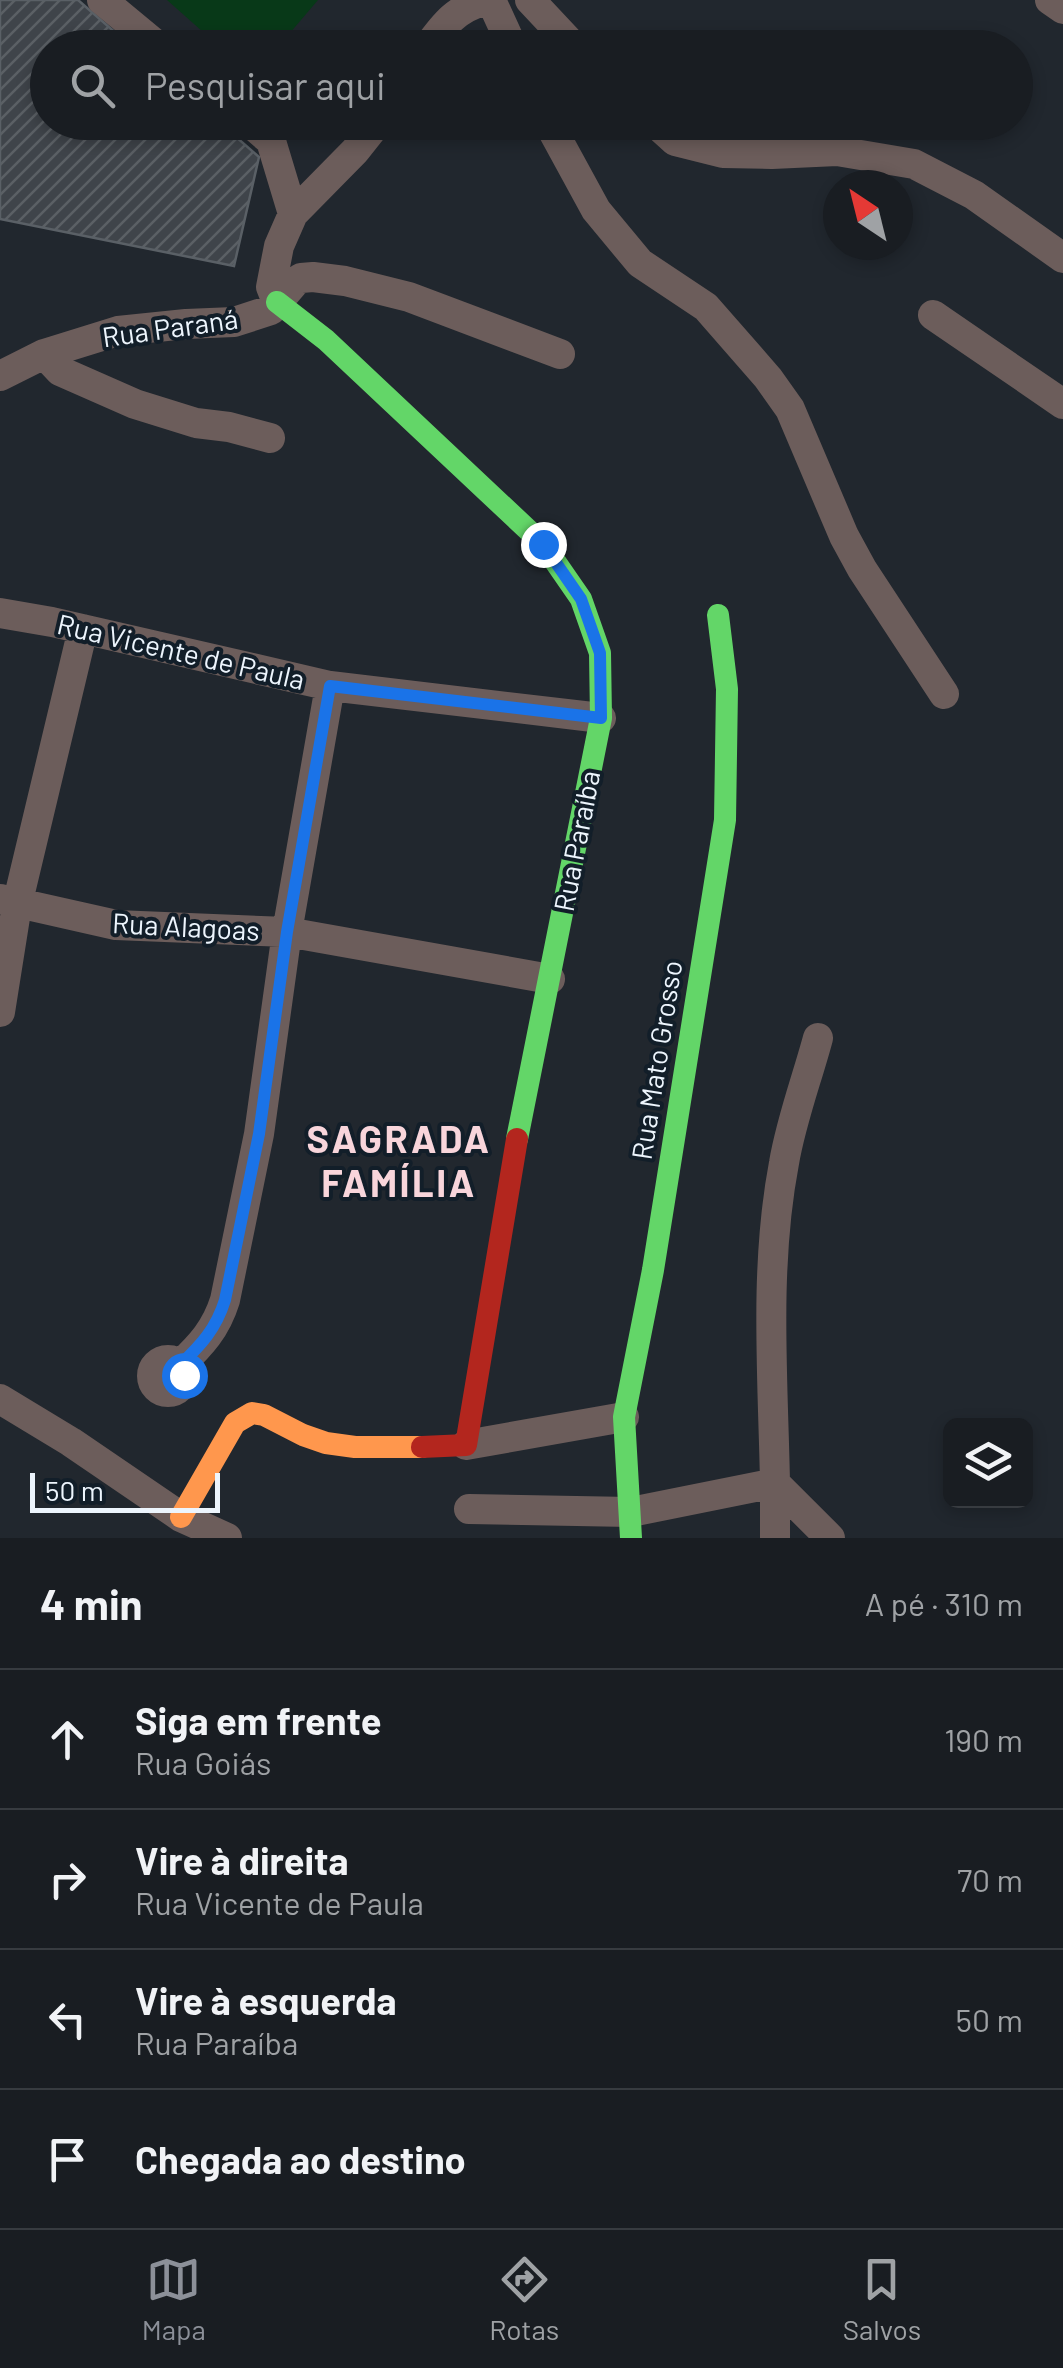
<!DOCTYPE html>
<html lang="pt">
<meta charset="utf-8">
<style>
:root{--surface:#191d22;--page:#262a2f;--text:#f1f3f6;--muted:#9fa2a5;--line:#373b40;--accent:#8c9099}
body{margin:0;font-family:Barlow,sans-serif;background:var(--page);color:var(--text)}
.controls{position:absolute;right:30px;bottom:30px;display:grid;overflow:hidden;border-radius:15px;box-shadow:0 5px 15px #0003}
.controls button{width:90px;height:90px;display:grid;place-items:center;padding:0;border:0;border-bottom:2px solid var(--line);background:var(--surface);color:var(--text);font:50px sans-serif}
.compass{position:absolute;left:823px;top:170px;width:90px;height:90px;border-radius:50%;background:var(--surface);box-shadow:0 5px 15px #0003;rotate:325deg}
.scale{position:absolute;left:30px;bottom:25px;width:190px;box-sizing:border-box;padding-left:10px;border:5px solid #edf5fd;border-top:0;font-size:28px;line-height:35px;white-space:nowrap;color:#edf5fd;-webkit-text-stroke:8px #121e29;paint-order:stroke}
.stop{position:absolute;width:30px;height:30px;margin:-22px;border:8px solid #1a73e8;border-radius:50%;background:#fff}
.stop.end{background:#1a73e8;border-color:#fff;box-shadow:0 2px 10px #0008}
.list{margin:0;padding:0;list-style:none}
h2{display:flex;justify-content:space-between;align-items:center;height:130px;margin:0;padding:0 40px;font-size:42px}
h2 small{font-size:32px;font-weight:400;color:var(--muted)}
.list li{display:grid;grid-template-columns:65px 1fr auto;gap:30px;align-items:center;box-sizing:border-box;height:140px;padding:0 40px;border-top:2px solid var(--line)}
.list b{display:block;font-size:38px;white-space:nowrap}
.list p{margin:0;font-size:32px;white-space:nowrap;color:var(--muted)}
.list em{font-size:32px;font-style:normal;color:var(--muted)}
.icon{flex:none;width:55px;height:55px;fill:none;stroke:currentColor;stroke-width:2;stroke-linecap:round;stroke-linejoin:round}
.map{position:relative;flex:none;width:1063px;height:1538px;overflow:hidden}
.search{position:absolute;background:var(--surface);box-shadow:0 5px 15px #0003;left:30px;right:30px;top:30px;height:110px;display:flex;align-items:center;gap:25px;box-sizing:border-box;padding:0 35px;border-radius:55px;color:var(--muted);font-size:38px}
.sheet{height:690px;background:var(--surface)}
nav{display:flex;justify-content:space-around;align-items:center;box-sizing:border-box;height:140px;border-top:2px solid var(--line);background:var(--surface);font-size:28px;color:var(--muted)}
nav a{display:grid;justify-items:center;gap:5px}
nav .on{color:var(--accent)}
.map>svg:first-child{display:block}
.park{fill:#083918}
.building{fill:url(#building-hatch);stroke:#5a6066;stroke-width:2.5}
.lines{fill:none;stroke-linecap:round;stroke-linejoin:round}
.street{stroke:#6c5d5b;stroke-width:30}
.fast{stroke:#63d668;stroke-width:22}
.slow{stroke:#ff974d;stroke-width:22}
.jam{stroke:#b3261e;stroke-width:22}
.route{stroke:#1a73e8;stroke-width:12}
.labels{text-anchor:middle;stroke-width:8;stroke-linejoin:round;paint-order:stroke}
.street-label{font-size:28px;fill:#edf5fd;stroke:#121e29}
.district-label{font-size:38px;font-weight:bold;letter-spacing:2.5px;fill:#f8d5db;stroke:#121e29}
</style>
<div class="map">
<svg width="1063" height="1538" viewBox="0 0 1063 1538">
<defs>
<pattern id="building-hatch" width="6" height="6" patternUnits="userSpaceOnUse" patternTransform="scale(2.5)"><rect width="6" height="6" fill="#3f444a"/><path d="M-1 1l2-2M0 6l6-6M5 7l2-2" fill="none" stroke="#5b6065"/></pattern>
</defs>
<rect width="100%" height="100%" fill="#21272e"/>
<path class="park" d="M 167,0 L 318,0 L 278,47 L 221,48 Z"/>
<path class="building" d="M 0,0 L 78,0 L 133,48 L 48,48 L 48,122 L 219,122 L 259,157 L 234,266 L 0,219 Z"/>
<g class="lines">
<path class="street" d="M 102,0 L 160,48
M 491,0 L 513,48
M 530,0 L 575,48
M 1050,0 L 1063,9
M 427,48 C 445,23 456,9 486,0
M 249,122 L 271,141 L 293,214
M 548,122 L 596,210 L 640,263 L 706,307 L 768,378 L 790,409 L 844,536 L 862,569 L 944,694
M 654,122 L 675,141 L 723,153 L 772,154 L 837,151 L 914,164 L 974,195 L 1063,258
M 277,302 L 271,287 L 279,246 L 293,214 L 355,151 L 378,122
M 933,315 L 1063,404
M 44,354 L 60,371 L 135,404 L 196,423 L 229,427 L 270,438
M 0,376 L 44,354 L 118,331 L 186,324 L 234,322 L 271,310 L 295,282 L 301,278 L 313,277 L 345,281 L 409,297 L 560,354
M 0,613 L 52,622 L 330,686 L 601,718
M 0,899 L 116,925 L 287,932 L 550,979
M 0,1012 L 17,905 L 83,629
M 818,1038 C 807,1079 791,1121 784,1163 C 764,1268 773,1377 775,1483 L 830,1538
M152 1376a16 16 0 1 1 32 0a16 16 0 1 1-32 0Z
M 180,1365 C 201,1345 216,1329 225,1300 L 259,1134 L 287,932 L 330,686
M 0,1399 L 71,1442 L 181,1517 L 227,1538
M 466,1445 L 624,1417
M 469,1509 L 631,1512 L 775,1483 L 775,1538"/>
<path class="fast" d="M 277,302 L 326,340 L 543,544 L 581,599 L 600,653 L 601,718 L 517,1139
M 631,1538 L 624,1417 L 653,1270 L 725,820 L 727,689 L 718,615"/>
<path class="slow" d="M 181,1517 L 235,1423 L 252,1413 L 264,1415 L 303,1435 L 326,1443 L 355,1447 L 422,1447"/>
<path class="jam" d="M 422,1447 L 466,1445 L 517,1139"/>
</g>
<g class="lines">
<path class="route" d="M 184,1375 L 180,1365 C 201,1345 216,1329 225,1300 L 259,1134 L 287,932 L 330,686 L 601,718 L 600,653 L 581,599 L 543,544"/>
</g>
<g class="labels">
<g class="street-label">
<text transform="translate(170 328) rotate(-8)" y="10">Rua Paraná</text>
<text transform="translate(181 652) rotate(13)" y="10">Rua Vicente de Paula</text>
<text transform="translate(577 841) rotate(-79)" y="10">Rua Paraíba</text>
<text transform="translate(186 927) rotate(3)" y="10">Rua Alagoas</text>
<text transform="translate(657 1060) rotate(-81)" y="10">Rua Mato Grosso</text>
</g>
<g class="district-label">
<text x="399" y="1153">SAGRADA<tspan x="399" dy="44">FAMÍLIA</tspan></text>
</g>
</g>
</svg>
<div class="controls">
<button><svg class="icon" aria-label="layers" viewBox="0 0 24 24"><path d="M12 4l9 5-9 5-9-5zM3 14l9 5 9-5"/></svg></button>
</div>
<svg class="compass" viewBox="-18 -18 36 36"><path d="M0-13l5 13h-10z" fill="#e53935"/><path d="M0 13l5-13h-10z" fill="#9fa2a5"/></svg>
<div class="scale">50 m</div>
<div class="stop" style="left:184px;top:1375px"></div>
<div class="stop end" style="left:543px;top:544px"></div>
<div class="search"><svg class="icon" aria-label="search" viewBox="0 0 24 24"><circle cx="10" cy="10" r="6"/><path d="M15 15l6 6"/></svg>Pesquisar aqui</div>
</div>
<section class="sheet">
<h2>4 min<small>A pé · 310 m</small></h2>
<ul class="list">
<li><svg class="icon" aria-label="ahead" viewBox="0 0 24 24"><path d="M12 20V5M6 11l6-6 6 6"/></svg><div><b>Siga em frente</b><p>Rua Goiás</p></div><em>190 m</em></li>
<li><svg class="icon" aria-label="right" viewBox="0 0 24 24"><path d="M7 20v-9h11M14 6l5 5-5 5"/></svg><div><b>Vire à direita</b><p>Rua Vicente de Paula</p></div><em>70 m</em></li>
<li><svg class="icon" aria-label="left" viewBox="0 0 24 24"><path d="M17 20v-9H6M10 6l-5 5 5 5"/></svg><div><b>Vire à esquerda</b><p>Rua Paraíba</p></div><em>50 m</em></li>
<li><svg class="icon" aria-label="arrive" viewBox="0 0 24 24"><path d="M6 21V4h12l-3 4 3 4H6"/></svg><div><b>Chegada ao destino</b></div></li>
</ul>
</section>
<nav>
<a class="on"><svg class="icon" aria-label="map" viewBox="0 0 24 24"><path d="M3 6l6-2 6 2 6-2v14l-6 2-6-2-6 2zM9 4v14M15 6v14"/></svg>Mapa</a>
<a><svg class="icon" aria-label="directions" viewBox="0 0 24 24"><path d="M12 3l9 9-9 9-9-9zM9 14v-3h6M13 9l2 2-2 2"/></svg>Rotas</a>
<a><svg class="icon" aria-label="saved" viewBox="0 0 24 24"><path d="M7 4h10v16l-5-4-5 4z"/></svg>Salvos</a>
</nav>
